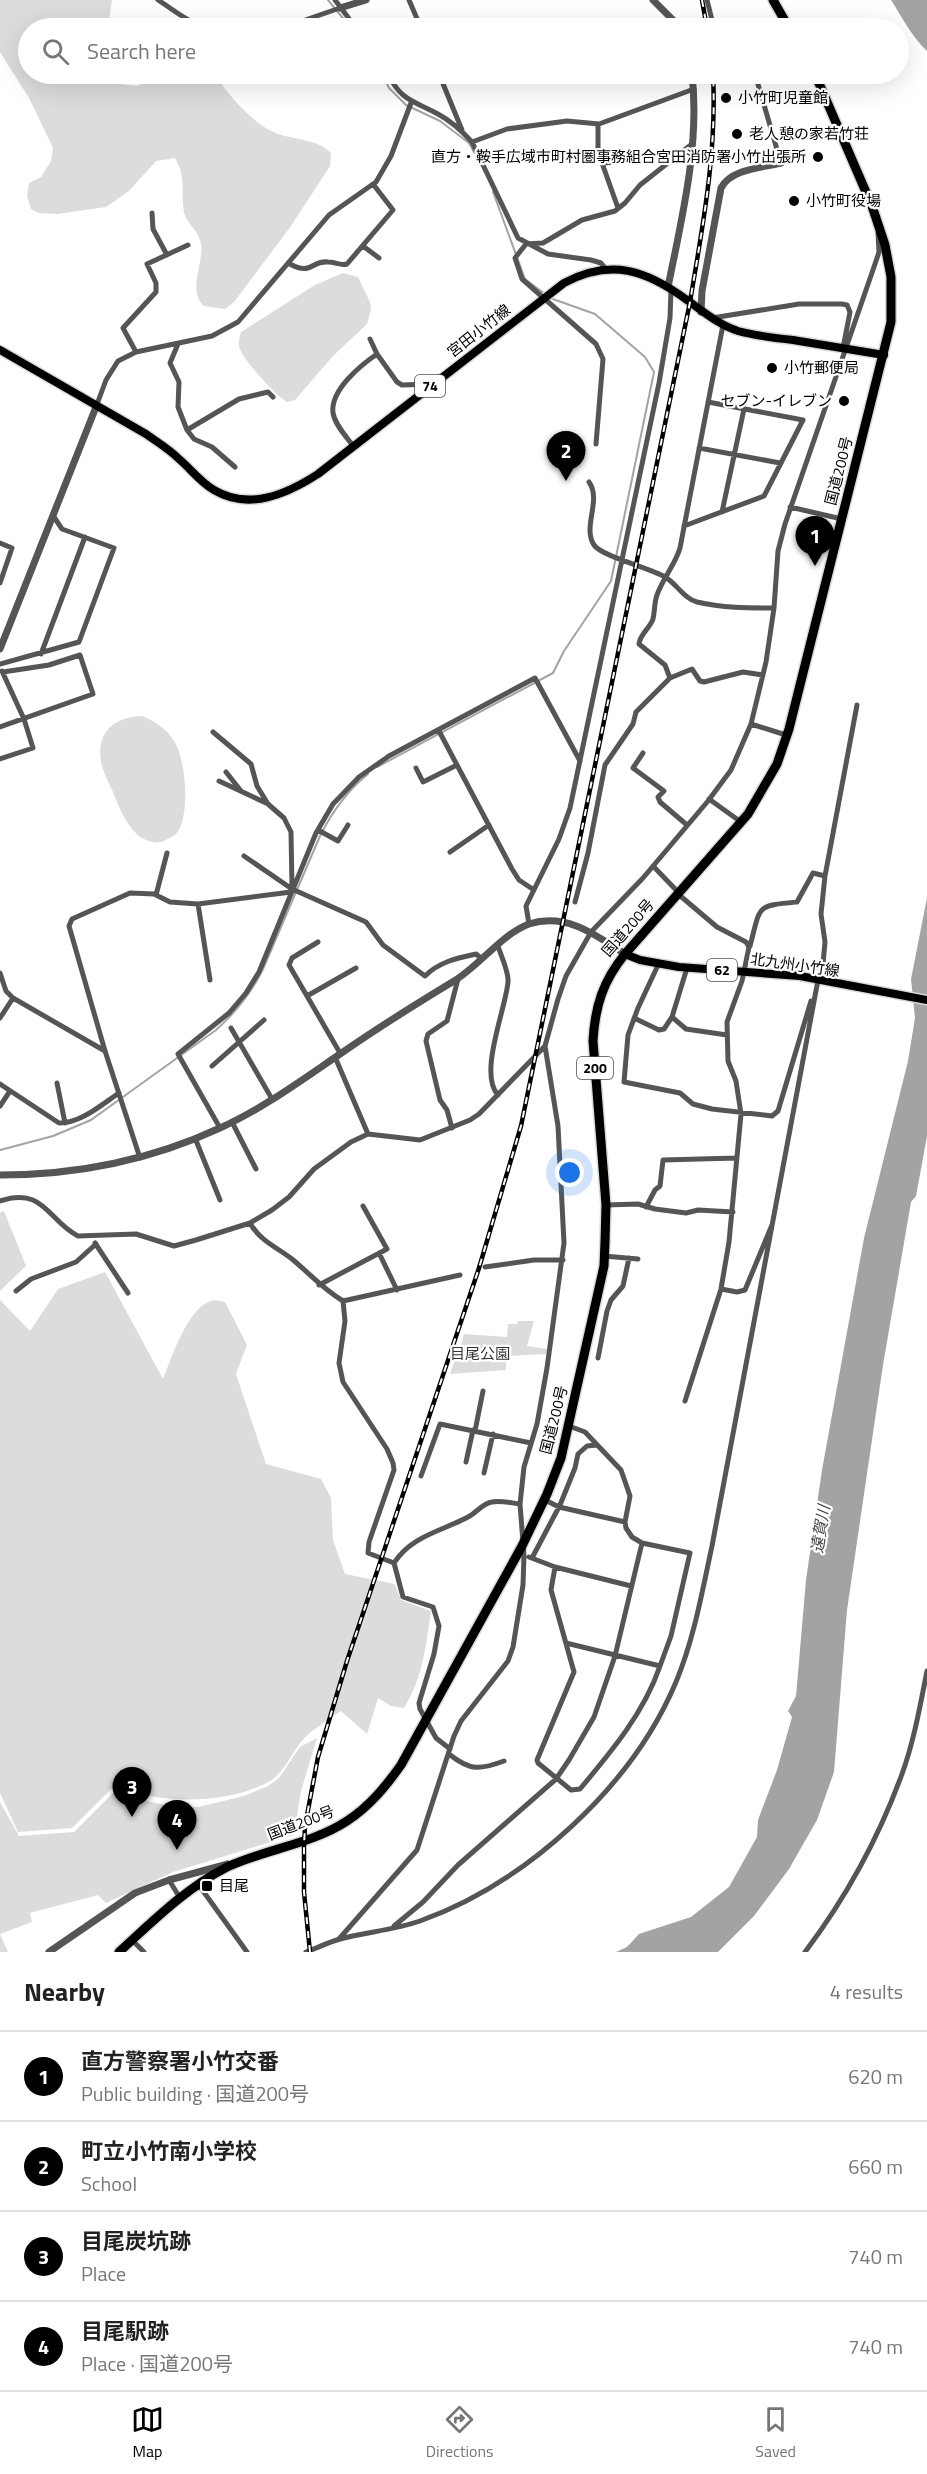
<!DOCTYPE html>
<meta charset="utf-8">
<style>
:root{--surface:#fff;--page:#f6f6f6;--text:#222;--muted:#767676;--line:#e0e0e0;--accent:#000}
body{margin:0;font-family:"Titillium Web","Noto Sans JP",sans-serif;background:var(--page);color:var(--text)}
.you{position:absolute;left:570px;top:1173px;width:21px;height:21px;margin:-15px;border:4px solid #fff;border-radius:50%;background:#1a73e8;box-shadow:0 0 0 9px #1a73e833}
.badge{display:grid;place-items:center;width:39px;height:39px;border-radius:50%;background:var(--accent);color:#fff;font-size:20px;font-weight:700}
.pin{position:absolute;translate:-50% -50px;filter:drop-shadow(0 2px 3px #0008)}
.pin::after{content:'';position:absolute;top:32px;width:21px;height:18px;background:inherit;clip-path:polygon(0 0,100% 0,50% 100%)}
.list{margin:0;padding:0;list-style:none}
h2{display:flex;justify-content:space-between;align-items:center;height:78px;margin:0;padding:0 24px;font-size:26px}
h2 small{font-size:20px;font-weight:400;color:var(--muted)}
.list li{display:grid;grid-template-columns:39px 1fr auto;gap:18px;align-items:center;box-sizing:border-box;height:90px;padding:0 24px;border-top:2px solid var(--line)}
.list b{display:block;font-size:22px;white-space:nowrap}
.list p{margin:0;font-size:20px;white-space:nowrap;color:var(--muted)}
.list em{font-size:20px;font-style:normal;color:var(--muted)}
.icon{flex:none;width:33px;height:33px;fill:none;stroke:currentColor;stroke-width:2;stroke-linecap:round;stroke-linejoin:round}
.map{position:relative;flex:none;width:927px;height:1952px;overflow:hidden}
.search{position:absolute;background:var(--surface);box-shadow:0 6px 24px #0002;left:18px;right:18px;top:18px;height:66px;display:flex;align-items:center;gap:15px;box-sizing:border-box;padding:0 21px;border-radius:33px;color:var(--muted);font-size:22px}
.sheet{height:438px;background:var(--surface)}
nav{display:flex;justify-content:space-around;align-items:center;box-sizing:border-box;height:84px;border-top:2px solid var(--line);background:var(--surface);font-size:16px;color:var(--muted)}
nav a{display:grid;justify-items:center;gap:3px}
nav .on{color:var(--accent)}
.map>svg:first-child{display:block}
.green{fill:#dcdcdc}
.water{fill:#a3a3a3}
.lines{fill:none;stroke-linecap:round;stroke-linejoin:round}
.stream{stroke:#a3a3a3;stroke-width:2}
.primary-casing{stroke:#dbdbdb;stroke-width:11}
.trunk-casing{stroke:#dbdbdb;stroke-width:12}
.minor{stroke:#555;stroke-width:5}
.tertiary{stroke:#555;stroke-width:7}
.primary{stroke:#000;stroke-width:8}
.trunk{stroke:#000;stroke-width:9}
.rail-casing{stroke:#000;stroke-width:4.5}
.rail{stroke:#fff;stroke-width:2;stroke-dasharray:7;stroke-linecap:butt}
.poi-dot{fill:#000;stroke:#fff;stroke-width:2}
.labels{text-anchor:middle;stroke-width:4.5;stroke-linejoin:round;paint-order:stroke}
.shield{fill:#fff;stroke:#4c4c4c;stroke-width:1.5}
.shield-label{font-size:14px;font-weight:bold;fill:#000}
.poi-label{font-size:15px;fill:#000;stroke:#fff;text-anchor:start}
.street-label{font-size:15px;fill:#000;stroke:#fff}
.park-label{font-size:15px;fill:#333;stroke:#fff}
.water-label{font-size:16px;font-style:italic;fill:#444;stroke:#fff}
</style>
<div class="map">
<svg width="927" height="1952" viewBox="0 0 927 1952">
<rect width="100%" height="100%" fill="#fff"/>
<path class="green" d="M 0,0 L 112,0 L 108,28 L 28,28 L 28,74 L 104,74 C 110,84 127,85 138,86 L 153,74 L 214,74 C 230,96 252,124 278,134 C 296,140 317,139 331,153 L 330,166 L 291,226 L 234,302 L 225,309 L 204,306 C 187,291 204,263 201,244 C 199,231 186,223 184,212 C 180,190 187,179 175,158 L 156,161 L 129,191 L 106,207 L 57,214 L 39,213 L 31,209 L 27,196 L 29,183 L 41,177 L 51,161 L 53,148 L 29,98 L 0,52 Z
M 343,273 L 358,277 L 370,302 L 371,310 L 367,324 L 333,356 L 295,400 L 287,402 C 277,396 241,359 239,346 C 238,342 240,336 241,332 L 315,285 Z
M 142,716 C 156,722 166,728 174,741 C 186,759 191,817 176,834 C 173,836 167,839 164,841 C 157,844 149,842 142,838 C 128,829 119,808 113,792 C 109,783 103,772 101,762 C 96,732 114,717 142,716 Z
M 4,1211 L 26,1266 L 0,1291 L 0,1213 Z
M 105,1272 L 163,1379 C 171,1359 188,1307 211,1301 C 215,1300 221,1301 225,1302 L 247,1345 L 236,1374 L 266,1464 L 321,1479 L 331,1498 L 333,1540 L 345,1574 L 395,1584 L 401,1600 L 431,1611 C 426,1645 423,1678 404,1708 L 391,1706 L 378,1698 L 367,1734 L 341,1711 C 328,1720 311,1730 301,1742 C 292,1753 284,1771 273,1779 C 238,1802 177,1804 138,1793 L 135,1782 L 111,1789 L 72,1828 L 18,1832 L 0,1793 L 0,1300 L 30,1331 L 58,1289 Z
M 518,1321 L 534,1321 L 527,1346 L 547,1349 L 546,1354 L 506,1356 L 506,1370 L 450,1374 C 454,1360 461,1349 464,1334 L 507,1337 L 508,1324 L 517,1324 Z
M 317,1738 L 301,1791 L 294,1835 L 173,1872 L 106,1903 L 98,1895 L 30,1913 L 32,1922 L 0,1934 L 8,1952 L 0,1952 L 0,1802 L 19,1836 L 74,1832 L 113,1793 L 133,1787 L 138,1799 L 160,1804 L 198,1807 L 244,1796 L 268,1786 L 279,1778 L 300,1747 Z"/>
<path class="water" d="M 891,0 L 927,0 L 927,51 C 912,37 902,17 891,0 Z
M 927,898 L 927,1136 L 916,1196 L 911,1202 L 883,1365 L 847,1610 L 834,1772 L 817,1820 L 789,1869 L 754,1916 L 718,1952 L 616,1952 L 627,1947 L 639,1934 L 691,1917 L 729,1887 L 757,1837 L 758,1820 L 777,1770 L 792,1717 L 788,1711 L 796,1696 L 806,1580 L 822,1470 L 864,1238 L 908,1061 L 915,1018 L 911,979 Z"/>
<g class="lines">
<path class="stream" d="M 328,0 L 351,28
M 382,74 L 389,88 L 406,105 L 440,121 L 469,143 L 474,152
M 493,192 L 525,279 L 545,294
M 377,767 L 553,673 L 564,651 L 611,581 L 654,372 L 645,357 L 595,314 L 550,298
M 0,1150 L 53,1136 L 91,1120 L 216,1030 C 236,1012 251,994 263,969 L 320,836 C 332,812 347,791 368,774"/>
<defs>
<path id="primary" d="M 0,350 L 146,434 C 157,442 169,449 179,459 C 191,469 200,482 214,490 C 249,511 287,494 318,474 L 564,283 C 611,258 646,270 687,300 C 704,312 719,325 738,331 C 756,336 775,338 793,340 C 823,345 854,350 884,355
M 625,954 L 640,960 L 679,967 L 800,976 L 927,1000"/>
<path id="trunk" d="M 773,0 L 789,28
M 119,1952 C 153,1921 186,1888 227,1867 C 266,1849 312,1844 347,1821 C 370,1806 386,1786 401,1765 L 522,1546 L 547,1494 L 561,1458 L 604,1266 L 605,1242 L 606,1205 L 593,1041 C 595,1006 603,981 625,954 L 748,814 L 777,764 L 789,729 L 891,322 L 891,277 L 885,245 L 872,206 L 815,74"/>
</defs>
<use href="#primary" class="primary-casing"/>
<use href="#trunk" class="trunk-casing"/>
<path class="minor" d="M 158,0 C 180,14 189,25 216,28
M 335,0 L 356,28
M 409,0 L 421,28
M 707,0 L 714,28
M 282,28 L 340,8
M 388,74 C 401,101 414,101 438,114 C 451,121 462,131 472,142 L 518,238 L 548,254 L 591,260 L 601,263 L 606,269
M 439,74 L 462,130
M 576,74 L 578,79 L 596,74
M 755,74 L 781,163
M 598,124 L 598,152 L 601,161 L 605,163 L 621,161
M 472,142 L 507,129 L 567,121 L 599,124 L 694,89
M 602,163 L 618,208
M 152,213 L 153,229 L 167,255
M 363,246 L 379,258
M 288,263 C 313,277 310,260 328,262 C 336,262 340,266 347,264 L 393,210 L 373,184
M 712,318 L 799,304 L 842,304 L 847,305 L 850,312 L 843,348
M 178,344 L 170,363 L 179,382 L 178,407 L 187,430 L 194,439 L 212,447 L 235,467
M 136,352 L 123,328 L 156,292 L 156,283 L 147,264 L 188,245
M 377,354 L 397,382 L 402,385 L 432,384
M 96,407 L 106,380 L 118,361 L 136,352 L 212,336 L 238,322 L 329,215 L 376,182 L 391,156 L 411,103
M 187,430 L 239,399 L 268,392 L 273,397
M 596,444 L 603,359 L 596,344 L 522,279 L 515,258 L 526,244 L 543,243 L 582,220 L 615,211 L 625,203 L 640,185 L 692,144
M 353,446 C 346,436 335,425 333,413 C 330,390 361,365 377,354 L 370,339
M 699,448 L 780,463
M 589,482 C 602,500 582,527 594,545 C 601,556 650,568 665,577 C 676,583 684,599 697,602 C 722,608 748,608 774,608
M 790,507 L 842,519
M 722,512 L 744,409
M 684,526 L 764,496 L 803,420 L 708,402
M 0,543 L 12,548 L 0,583
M 41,654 L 85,537
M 0,664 L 79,642 L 114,548 L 62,529 L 54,517
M 670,678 L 692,669 L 700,681 L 704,682 L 743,672 L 763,675
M 751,724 L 786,735
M 0,727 L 93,694 L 80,655 L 49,665 L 3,672
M 439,731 L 512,869 L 519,880 L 534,890
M 213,732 L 251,764 L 257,786 L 268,804 L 284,818 L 291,832 L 292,887
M 643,753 L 633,768 L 664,791 L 658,797 L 660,802 L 687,825
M 0,759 L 33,748 L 24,719 L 2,671
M 416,768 L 423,782 L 457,765
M 226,772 L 241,791
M 219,781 L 266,803
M 709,799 L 741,822
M 318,830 L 338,841 L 348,825
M 450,852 L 489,825
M 244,856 L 292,889 L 366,922 L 383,945 L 425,976 C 439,962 457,958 476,954 L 482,959
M 653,866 L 679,893
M 678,894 L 717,927 L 746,942 L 749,947 L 742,981 L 727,1022 L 728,1061 L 736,1081 L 741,1114 L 729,1242 L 721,1289 L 685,1401
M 156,895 L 167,853
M 575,902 L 588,853 L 605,765 L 633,724 L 636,712 L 670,678 L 665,665 L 639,644 C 640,634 650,628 653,619 C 655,611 654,603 657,595 C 663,578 675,565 680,548 L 723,325
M 198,904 L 210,980
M 529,924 L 526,906 L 559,839 L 570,808 L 659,383 L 670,318 L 671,290
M 318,942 L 292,958 L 289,965 L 340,1053
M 750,946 C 761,905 755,906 797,902 L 813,873 L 825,876
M 659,963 L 638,1008 L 628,1035 L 624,1082 L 680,1093 L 693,1104 L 712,1109 L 772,1116 L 778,1111 L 811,1001
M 0,973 L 6,991 L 13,998 L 105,1051
M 307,996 L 356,968
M 672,1017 L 686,1029 L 727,1035
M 0,1018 L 13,998
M 634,1018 L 659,1030 L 664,1029 L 672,1017 L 687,968
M 231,1028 L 272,1099
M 335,1057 L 368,1134
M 212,1066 L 264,1020
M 57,1083 L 65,1123
M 0,1084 L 59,1123 C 81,1123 101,1105 119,1093
M 498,1095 C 478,1074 506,1008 508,982 C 509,972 501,956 498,946
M 0,1106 L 10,1091
M 232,1122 L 256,1169
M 220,1128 L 178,1054 L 229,1013 L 246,993 L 259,972 L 316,833 L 333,804 L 359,777 L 389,756 L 535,678 L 580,761
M 452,1128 L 447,1110 L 440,1100 L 426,1041 L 428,1034 L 447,1021 L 458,979
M 195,1138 L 220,1200
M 140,1158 L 105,1051 L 69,926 L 72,919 L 130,893 L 154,894 L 170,902 L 198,904 L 291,892
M 0,1201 C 44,1186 48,1221 78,1236 L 136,1234 L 174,1246 L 196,1240 L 250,1223 L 272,1210 L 289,1197 L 314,1169 L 351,1142 L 368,1134 L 420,1140 L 470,1120 L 479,1114 L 545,1046
M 606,1205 L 638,1204 L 655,1209 L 686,1213 L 698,1210 L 733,1212
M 646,1207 L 655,1190 L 660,1186 L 663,1160 L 737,1158
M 250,1223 C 259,1240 278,1248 292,1259 C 310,1274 323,1289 343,1301 L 345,1321 L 339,1363 L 343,1382 L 387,1449 L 393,1463 L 394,1470 L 369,1542 L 368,1553 L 394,1563
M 95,1243 L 128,1293
M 379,1253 L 397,1290
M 604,1256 L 638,1259
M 485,1267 L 534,1260 L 563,1260
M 319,1285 L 387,1249 L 363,1206
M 721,1289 L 737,1292 L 745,1290 L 772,1225
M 16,1291 L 31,1279 L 76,1262 L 96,1244
M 343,1301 L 460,1275
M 598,1358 L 607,1311 L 611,1300 L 623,1286 L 629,1258
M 475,1431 L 483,1391
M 466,1462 L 473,1430
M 484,1473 L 493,1434
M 421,1476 L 440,1424 L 531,1443
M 545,1500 L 559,1507 L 625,1522
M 529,1557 L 555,1567 L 631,1586
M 532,1558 L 560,1505 L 575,1468 L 578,1454 L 587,1446 L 597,1445
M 555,1567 L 551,1590 L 574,1672 L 537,1760 L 538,1763 L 571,1790 L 580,1789 C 611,1752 644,1713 660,1666
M 566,1643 L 660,1666 L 671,1636 L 690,1553 L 642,1543
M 450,1749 L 436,1738 L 420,1709 L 419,1703 L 434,1654 L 439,1626 L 433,1607 L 403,1597 L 394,1563 C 411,1536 442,1531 468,1517 C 476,1513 483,1503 492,1502 C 500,1500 511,1503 520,1504
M 449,1754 C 470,1771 480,1770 504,1761
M 169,1880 L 180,1898
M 198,1884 L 247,1952
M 394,1926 L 423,1902 L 458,1865 L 556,1779 L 569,1760 L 594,1717 L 615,1656 L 642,1543 L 632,1537 L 626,1528 L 625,1522 L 630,1496 L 621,1470 L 585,1432 L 569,1426
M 339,1939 L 417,1850 L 454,1736 L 461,1721 L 508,1661 L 513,1647 L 523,1585 L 524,1555 L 520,1504 L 524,1467 L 537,1424 L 547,1368 L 564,1243 L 558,1126 L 545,1046 L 558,999 L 566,976 L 591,932 L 643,878 L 708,801 L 731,770 L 751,724 L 766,662 L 774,608 L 778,551 L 785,524 L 875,264 L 879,252 L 878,233
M 132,1940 L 144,1952
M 306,1952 C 317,1948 329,1942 340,1939 C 366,1932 394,1930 420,1921 C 526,1883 632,1787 676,1682 C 694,1639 702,1592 712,1546 L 818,980 L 823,964 L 825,942 L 821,914 L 825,876 L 857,705
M 805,1952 C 845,1899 879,1837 902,1774 C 914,1741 920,1706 927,1671"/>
<path class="tertiary" d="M 653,0 L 681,28
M 340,8 L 366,0
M 668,287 C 682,217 700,145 692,74
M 701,312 L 702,291 L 721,188 C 731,169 761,168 781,163
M 0,649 L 96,407
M 0,1175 C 76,1175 151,1160 220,1128 C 264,1108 303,1079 343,1052 C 379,1027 416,1004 454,981 C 479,966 502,934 529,924 C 566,912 596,935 625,954
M 49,1952 L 135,1893 L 169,1880 L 228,1864"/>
<use href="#primary" class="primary"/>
<use href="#trunk" class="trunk"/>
<defs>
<path id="rail" d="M 702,0 L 707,28
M 310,1952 L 304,1892 L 304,1846 L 305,1826 L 318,1757 L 347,1661 L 479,1268 L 521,1126 L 690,302 C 703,224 717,152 713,74"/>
</defs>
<use href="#rail" class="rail-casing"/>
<use href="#rail" class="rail"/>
</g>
<g class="poi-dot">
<circle cx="726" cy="98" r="6"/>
<circle cx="737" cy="134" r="6"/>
<circle cx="818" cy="157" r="6"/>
<circle cx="794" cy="201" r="6"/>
<circle cx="772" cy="368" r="6"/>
<circle cx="844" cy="401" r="6"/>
<rect x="201" y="1880" width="12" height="12" rx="3"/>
</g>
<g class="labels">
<g class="shield">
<rect x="415" y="375" width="30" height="22" rx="4.5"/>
<rect x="707" y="959" width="30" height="22" rx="4.5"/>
<rect x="577" y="1057" width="36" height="22" rx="4.5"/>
</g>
<g class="shield-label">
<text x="430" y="391">74</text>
<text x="722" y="975">62</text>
<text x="595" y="1073">200</text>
</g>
<g class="poi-label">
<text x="738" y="103">小竹町児童館</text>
<text x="749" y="139">老人憩の家若竹荘</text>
<text x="806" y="162" text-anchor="end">直方・鞍手広域市町村圏事務組合宮田消防署小竹出張所</text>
<text x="806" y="206">小竹町役場</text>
<text x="784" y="373">小竹郵便局</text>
<text x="832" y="406" text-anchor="end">セブン-イレブン</text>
<text x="219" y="1891">目尾</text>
</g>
<g class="street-label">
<text transform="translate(479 331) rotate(-38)" y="5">宮田小竹線</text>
<text transform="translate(839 471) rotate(-76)" y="5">国道200号</text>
<text transform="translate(628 928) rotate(-49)" y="5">国道200号</text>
<text transform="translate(795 965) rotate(8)" y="5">北九州小竹線</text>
<text transform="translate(554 1420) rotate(-76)" y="5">国道200号</text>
<text transform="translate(301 1823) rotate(-21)" y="5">国道200号</text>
</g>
<g class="park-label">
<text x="480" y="1359">目尾公園</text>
</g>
<g class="water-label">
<text transform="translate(820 1529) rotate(-81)" y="6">遠賀川</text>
</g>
</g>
</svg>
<div class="you"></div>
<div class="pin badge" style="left:815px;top:566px">1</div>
<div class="pin badge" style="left:566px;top:481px">2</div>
<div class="pin badge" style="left:132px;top:1817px">3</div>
<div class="pin badge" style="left:177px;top:1850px">4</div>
<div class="search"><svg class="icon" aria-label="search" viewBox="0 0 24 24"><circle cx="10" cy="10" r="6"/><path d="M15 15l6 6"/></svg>Search here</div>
</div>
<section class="sheet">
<h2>Nearby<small>4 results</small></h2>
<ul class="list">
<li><span class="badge">1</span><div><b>直方警察署小竹交番</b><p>Public building · 国道200号</p></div><em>620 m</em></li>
<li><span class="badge">2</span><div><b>町立小竹南小学校</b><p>School</p></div><em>660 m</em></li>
<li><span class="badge">3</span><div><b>目尾炭坑跡</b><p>Place</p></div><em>740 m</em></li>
<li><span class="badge">4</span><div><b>目尾駅跡</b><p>Place · 国道200号</p></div><em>740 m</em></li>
</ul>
</section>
<nav>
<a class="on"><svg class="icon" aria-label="map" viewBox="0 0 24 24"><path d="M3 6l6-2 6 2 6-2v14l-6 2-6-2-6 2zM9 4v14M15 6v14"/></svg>Map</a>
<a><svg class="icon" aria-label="directions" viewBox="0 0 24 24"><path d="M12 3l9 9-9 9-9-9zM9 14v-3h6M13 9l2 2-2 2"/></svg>Directions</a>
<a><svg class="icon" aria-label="saved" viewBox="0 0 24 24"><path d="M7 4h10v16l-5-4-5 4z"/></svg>Saved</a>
</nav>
